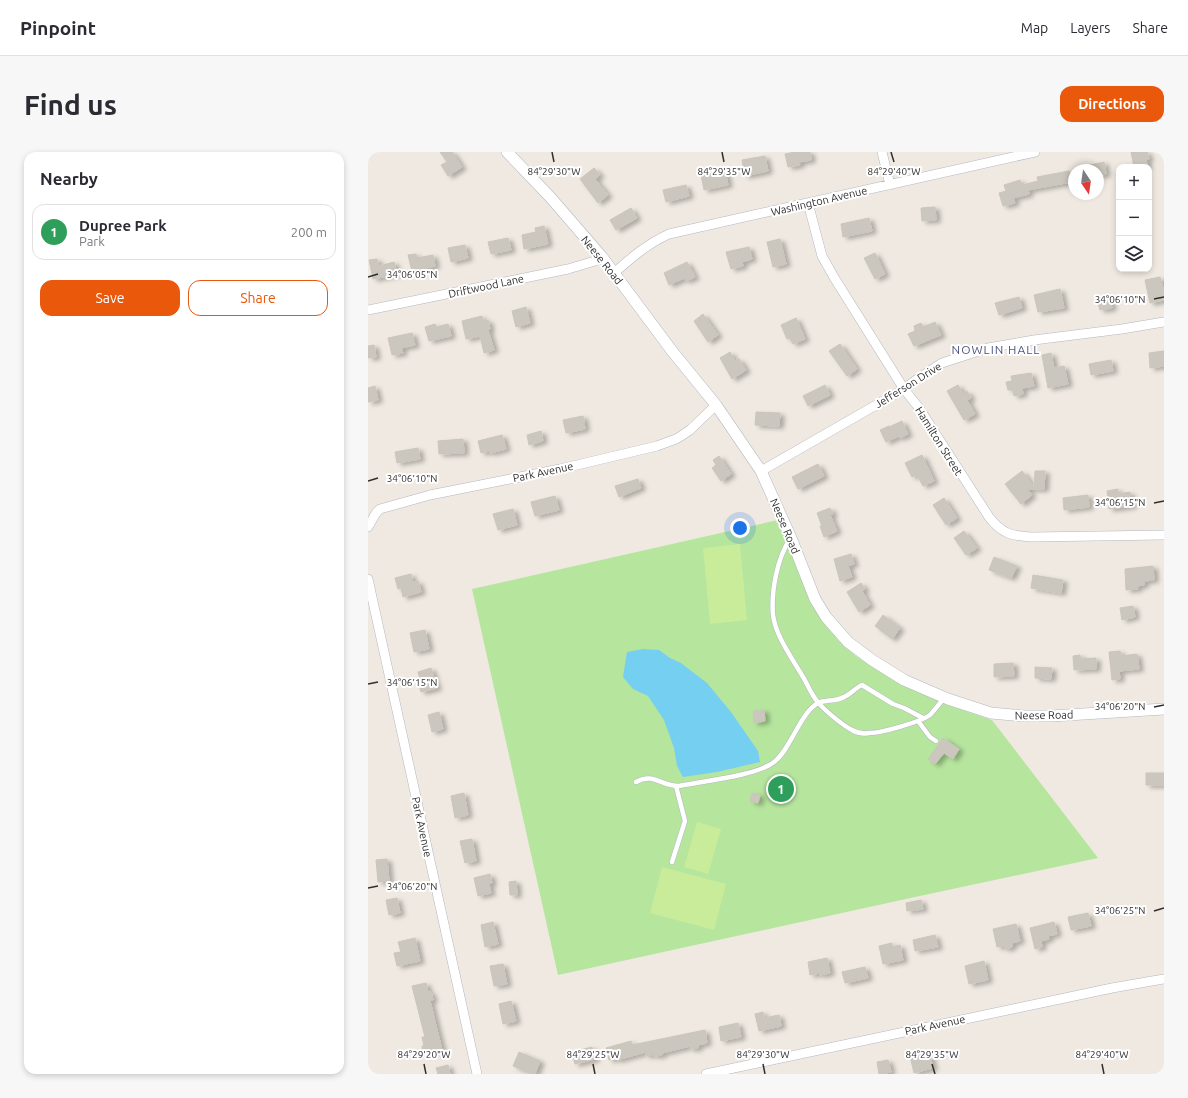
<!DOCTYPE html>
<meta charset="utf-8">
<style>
:root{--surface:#fff;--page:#f7f7f7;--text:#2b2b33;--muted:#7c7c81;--line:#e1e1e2;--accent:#ea580c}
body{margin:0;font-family:Ubuntu,sans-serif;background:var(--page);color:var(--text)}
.controls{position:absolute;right:12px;top:12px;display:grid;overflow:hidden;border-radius:8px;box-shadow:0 2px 6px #0003}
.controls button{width:36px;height:36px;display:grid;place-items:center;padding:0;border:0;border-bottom:1px solid var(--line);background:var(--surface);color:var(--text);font:20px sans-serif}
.compass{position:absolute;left:700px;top:12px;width:36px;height:36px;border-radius:50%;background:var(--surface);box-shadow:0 2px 6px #0003;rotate:167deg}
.you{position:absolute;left:372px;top:376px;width:14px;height:14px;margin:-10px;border:3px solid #fff;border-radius:50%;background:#1a73e8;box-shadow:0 0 0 6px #1a73e833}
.badge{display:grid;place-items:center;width:26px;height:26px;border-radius:50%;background:var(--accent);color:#fff;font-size:13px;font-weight:700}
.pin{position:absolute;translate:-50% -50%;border:2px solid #fff;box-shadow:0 1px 4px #0006}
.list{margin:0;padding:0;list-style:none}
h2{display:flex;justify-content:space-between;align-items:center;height:52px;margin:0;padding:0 16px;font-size:17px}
h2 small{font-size:13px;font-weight:400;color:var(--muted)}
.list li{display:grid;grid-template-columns:26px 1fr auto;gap:12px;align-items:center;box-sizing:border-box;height:56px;margin:0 8px 8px;padding:0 8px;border:1px solid var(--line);border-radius:12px}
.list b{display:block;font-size:15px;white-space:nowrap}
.list p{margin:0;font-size:13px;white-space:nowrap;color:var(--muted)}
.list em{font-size:13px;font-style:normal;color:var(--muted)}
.actions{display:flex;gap:8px;padding:12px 16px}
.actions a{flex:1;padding:9px 0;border:1px solid var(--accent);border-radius:12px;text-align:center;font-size:14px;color:var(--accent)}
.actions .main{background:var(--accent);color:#fff}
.icon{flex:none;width:22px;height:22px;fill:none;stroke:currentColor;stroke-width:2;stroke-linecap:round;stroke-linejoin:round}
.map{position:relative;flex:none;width:796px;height:922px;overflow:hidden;border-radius:12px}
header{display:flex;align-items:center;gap:24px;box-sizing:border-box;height:56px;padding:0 20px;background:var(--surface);border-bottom:1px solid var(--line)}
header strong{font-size:19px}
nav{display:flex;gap:22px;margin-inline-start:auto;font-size:14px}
.intro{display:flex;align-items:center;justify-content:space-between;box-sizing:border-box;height:96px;padding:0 24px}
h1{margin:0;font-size:28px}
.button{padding:10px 18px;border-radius:12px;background:var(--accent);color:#fff;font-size:14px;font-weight:700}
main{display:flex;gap:24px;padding:0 24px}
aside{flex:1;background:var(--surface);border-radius:12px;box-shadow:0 2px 6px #0003}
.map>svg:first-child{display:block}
.green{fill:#b6e59e}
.pitch{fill:#c9ec9a}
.water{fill:#75cff0}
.building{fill:#cbc7bf;stroke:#cbc5ba;filter:url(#shadow)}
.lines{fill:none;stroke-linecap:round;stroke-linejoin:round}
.service-casing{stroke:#b4b7c1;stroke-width:5.5}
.minor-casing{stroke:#b4b7c1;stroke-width:10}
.tertiary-casing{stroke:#b4b7c1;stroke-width:12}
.service{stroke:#fff;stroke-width:4.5}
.minor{stroke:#fff;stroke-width:9}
.tertiary{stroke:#fff;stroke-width:11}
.ticks{fill:none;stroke:#2e2e2e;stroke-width:1.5}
.labels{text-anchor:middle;stroke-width:4;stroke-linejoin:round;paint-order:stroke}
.street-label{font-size:11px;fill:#2e2e2e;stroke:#fff}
.neighbourhood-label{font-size:12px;letter-spacing:1px;fill:#4d5680;stroke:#fff}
.ticks-label{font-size:10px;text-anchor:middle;fill:#2e2e2e;stroke:#fff;stroke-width:4;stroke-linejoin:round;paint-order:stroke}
</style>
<header>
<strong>Pinpoint</strong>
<nav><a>Map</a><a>Layers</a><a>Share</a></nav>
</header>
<div class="intro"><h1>Find us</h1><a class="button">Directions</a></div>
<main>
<aside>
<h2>Nearby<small></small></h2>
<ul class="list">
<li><span class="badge" style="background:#2e9e5b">1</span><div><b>Dupree Park</b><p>Park</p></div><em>200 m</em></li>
</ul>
<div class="actions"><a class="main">Save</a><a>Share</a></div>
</aside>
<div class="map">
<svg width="796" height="922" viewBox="0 0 796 922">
<defs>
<filter id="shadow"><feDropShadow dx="4.5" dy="2.5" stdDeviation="2" flood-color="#0004"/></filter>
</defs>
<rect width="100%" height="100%" fill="#efe9e1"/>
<path class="green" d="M 410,368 L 455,469 L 471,489 L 488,504 L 530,530 L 577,552 L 624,568 L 730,706 L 547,745 L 190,823 L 104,437 Z"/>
<path class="pitch" d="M 372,392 L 379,468 L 342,472 L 335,396 Z
M 329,670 L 353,677 L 340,722 L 316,715 Z
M 294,715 L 358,732 L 346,778 L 282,761 Z"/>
<path class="water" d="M 275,497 L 291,498 L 302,506 L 313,511 L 339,531 L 363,560 L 390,599 L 392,610 L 349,620 L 315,625 L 309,614 L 306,596 L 296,568 L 280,544 L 265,537 L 255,525 L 259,500 Z"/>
<path class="building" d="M 72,0 L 84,0 L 94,15 L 80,24 L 73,13 L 79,10 Z
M 427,0 L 442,0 L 443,8 L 431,10 L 432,13 L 420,15 L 417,2 Z
M 763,0 L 779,0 L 781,7 L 778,8 L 780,15 L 766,15 Z
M 397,4 L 400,19 L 377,24 L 374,8 Z
M 736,10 L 738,22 L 730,24 L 730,18 L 713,18 L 713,15 Z
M 226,16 L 232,23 L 227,27 L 240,43 L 230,51 L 212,27 Z
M 357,18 L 360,33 L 336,38 L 333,23 Z
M 701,19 L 703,30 L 660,38 L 661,42 L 645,46 L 647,51 L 635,54 L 631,41 L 638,39 L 636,33 L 652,28 L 654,33 L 670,29 L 669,25 Z
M 318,33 L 321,44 L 298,50 L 295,38 Z
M 567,55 L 568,68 L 554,69 L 553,56 Z
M 263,56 L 269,66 L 248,78 L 242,68 Z
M 501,66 L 504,79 L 475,85 L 473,72 Z
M 176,74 L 180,92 L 156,97 L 154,83 L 168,80 L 167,76 Z
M 140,86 L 143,98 L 123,102 L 120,90 Z
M 412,87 L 418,112 L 405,115 L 399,90 Z
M 97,93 L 100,106 L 83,110 L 80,96 Z
M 381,95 L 384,107 L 374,110 L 375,114 L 363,117 L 358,100 Z
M 507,101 L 517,122 L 507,127 L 496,106 Z
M 48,102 L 49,106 L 65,103 L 67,114 L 44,119 L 40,103 Z
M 9,107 L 11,114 L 26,110 L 29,122 L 5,127 L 1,108 Z
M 319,110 L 327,125 L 318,129 L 316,126 L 301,133 L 296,121 Z
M 792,125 L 796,140 L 796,148 L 782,151 L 777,128 Z
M 692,137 L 696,156 L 670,160 L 666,143 Z
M 651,145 L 654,156 L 631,163 L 627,151 Z
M 742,146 L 744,156 L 732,158 L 729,148 Z
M 158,155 L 162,171 L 148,175 L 144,159 Z
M 335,162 L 350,183 L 340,190 L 326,169 Z
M 114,164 L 115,169 L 120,168 L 122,177 L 120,178 L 126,198 L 116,201 L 112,184 L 98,187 L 94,169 Z
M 428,166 L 437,187 L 425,192 L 422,186 L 419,187 L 413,173 Z
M 567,170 L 573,183 L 546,194 L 540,182 L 547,179 L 546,174 L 553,171 L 555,175 Z
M 67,172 L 68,175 L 80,172 L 83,184 L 61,189 L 57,175 Z
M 44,181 L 47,193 L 33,196 L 35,201 L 24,203 L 20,186 Z
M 472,192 L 489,217 L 479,224 L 461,199 Z
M 6,193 L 8,205 L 0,206 L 0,194 Z
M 796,199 L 796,214 L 782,216 L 781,201 Z
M 362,200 L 367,209 L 371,207 L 378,218 L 364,227 L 352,206 Z
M 683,201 L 686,216 L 696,214 L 700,232 L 680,236 L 674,203 Z
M 743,208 L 745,219 L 723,223 L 721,212 Z
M 663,221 L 666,234 L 654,236 L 655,242 L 646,244 L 645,238 L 640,238 L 638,230 L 644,229 L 643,224 Z
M 457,233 L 462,243 L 440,254 L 435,244 Z
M 590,233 L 595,242 L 599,239 L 603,246 L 599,248 L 607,262 L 596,268 L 579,239 Z
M 7,234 L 10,248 L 0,250 L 0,236 Z
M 388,260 L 412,261 L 411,274 L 387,273 Z
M 215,264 L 217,277 L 198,281 L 195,268 Z
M 534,269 L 540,282 L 532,286 L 531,284 L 518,290 L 512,278 L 521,274 L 521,275 Z
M 173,279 L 175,289 L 161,293 L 159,283 Z
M 134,283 L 138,297 L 122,301 L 121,299 L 113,301 L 110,289 Z
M 95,287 L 96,301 L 71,302 L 70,289 Z
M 50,296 L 52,307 L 29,311 L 27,300 Z
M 554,303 L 566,329 L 555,334 L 549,323 L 544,325 L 537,311 Z
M 351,304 L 363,322 L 353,329 L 344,316 L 348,313 L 345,308 Z
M 450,312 L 456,324 L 430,337 L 424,325 Z
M 654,319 L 666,335 L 667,319 L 677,319 L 676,337 L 659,337 L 664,343 L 653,352 L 637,332 Z
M 270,327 L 273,336 L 251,345 L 247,334 Z
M 750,337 L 750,342 L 762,340 L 764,354 L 741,357 L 739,339 Z
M 720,343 L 721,355 L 696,358 L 695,346 Z
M 187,344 L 191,358 L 167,364 L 163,350 Z
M 576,346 L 589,366 L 578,373 L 565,353 Z
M 462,356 L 465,362 L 462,363 L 469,379 L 456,385 L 452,374 L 454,374 L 449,361 Z
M 145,357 L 149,373 L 130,378 L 125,362 Z
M 596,379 L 609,396 L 598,403 L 586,386 Z
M 483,402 L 486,412 L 480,414 L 484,425 L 472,429 L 466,407 Z
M 626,405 L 649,414 L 643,426 L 621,418 Z
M 785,414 L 786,428 L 776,429 L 776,433 L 769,434 L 770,437 L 758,438 L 757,417 Z
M 43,422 L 45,431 L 50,429 L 53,440 L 35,445 L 33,436 L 30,437 L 27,426 Z
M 665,423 L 695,428 L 693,441 L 663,436 Z
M 493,431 L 497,437 L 494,439 L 502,453 L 491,460 L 479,440 Z
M 765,454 L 767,465 L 754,468 L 752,456 Z
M 515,463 L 532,476 L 524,487 L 507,474 Z
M 57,478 L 61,497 L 46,500 L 42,481 Z
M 752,499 L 753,504 L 769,502 L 771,517 L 751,519 L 752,527 L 744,528 L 741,500 Z
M 712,503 L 713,507 L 728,506 L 728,517 L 706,518 L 705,504 Z
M 645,511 L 646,524 L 626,525 L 626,512 Z
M 667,515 L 684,516 L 683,527 L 667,526 Z
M 63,516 L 69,536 L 53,540 L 49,527 L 52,527 L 50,520 Z
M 396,558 L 397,569 L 386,571 L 385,559 Z
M 71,560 L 75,577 L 64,580 L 60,563 Z
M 575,586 L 591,597 L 585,607 L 576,601 L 567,612 L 560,607 Z
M 778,621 L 796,621 L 796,633 L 778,633 Z
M 96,641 L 100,663 L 87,666 L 83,644 Z
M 384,641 L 392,643 L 390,651 L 382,649 Z
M 104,687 L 108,709 L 97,711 L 92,689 Z
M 19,707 L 21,729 L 10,730 L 8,708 Z
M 122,722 L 124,731 L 121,732 L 123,741 L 110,744 L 106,726 Z
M 148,729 L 149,743 L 142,743 L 141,730 Z
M 29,746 L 32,761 L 21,763 L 18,748 Z
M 553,748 L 555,757 L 539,759 L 538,751 Z
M 720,761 L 723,774 L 703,778 L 700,765 Z
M 125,770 L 130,792 L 117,795 L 113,773 Z
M 686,770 L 689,782 L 680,784 L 681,787 L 673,789 L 674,795 L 667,797 L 662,776 Z
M 648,772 L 652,789 L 644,791 L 644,795 L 637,797 L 636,794 L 629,795 L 625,777 Z
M 567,783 L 570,795 L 547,799 L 545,788 Z
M 47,786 L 52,809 L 29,814 L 26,801 L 33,800 L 30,790 Z
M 524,791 L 524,795 L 532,793 L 535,808 L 515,812 L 511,794 Z
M 459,806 L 462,821 L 452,823 L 451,821 L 442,823 L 440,810 Z
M 616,809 L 620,828 L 601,832 L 597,814 Z
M 135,812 L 139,832 L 126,834 L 122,814 Z
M 497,815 L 500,826 L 477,831 L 474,820 Z
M 58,831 L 60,840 L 63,840 L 65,848 L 62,849 L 74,898 L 55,902 L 54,894 L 56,894 L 54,885 L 57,885 L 44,834 Z
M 143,849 L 148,869 L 135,872 L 131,852 Z
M 395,860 L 396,866 L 411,863 L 413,874 L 391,879 L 387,862 Z
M 370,871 L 373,885 L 353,889 L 351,875 Z
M 337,878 L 339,891 L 330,893 L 330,896 L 322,897 L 322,894 L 294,901 L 294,903 L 286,904 L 286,902 L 278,904 L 278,900 L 249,908 L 249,906 L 241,908 L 238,896 L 263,889 L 264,893 Z
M 224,895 L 227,907 L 207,912 L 204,900 Z
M 151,900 L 172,909 L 167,922 L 164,922 L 145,914 Z
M 553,902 L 553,905 L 562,903 L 565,916 L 546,921 L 542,904 Z
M 520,908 L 523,920 L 511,922 L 509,910 Z
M 80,913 L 82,922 L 70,922 L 68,916 Z"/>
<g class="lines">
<defs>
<path id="service" d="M 422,387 C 409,406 403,440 405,463 C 408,485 424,506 435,525 C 440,533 443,542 449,549 C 455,557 474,573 484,578 C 489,581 496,582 501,581 C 514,581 552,570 562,563 C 567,558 571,552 576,546
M 550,569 L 562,585 L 568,589
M 268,630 C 285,620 293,634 311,634 C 335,629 388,624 406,610 C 423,597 432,561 450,551 C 457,547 468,550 476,545 C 483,542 487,536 494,533 L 525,552 L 536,556 L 555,566
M 304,710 L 317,669 L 308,634"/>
<path id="minor" d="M 514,0 L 522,33
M 440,51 L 454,104 L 467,127 L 536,237 L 551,256 L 621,365 C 634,382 644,384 664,385 L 796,383
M 246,121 C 263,106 279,92 301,82 L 667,0
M 0,158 L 200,117 L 227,109 L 234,105
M 393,319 L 536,237 L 548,228 L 574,211 L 620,196 L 666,188 L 754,177 L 796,170
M 0,375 L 8,361 L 12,357 L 62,343 L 192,317 L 289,294 L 308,287 L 313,284 L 322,278 L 348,253
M 0,427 L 109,922
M 338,922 L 744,836 L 796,827"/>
<path id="tertiary" d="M 139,0 L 183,46 L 234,105 L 304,199 L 348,253 L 393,319 L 423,386 L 447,447 L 458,465 L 480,490 L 504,508 L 536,528 L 580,547 L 623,561 L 656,564 L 683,564 L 796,557"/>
</defs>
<use href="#service" class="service-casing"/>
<use href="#minor" class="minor-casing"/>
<use href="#tertiary" class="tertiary-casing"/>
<use href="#service" class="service"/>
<use href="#minor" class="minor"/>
<use href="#tertiary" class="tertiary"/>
</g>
<path class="ticks" d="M 184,0 L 186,10M 354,0 L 356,10M 523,0 L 526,10M 0,125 L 10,122M 786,147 L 796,145M 0,329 L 10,326M 786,351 L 796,349M 0,532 L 10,530M 786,555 L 796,553M 0,736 L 10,734M 786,759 L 796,756M 56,912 L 58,922M 225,912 L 227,922M 395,912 L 397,922M 564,912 L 567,922M 734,912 L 736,922"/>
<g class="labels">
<g class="street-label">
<text transform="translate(451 49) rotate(-13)" y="4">Washington Avenue</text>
<text transform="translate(234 108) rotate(51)" y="4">Neese Road</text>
<text transform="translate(118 134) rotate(-12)" y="4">Driftwood Lane</text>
<text transform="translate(540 233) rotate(-32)" y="4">Jefferson Drive</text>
<text transform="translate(571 289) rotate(58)" y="4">Hamilton Street</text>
<text transform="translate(175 320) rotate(-12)" y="4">Park Avenue</text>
<text transform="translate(417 374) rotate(67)" y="4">Neese Road</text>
<text transform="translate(676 563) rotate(-1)" y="4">Neese Road</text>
<text transform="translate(54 675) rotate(78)" y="4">Park Avenue</text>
<text transform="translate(567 873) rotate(-12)" y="4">Park Avenue</text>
</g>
<g class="neighbourhood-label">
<text x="628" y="202">NOWLIN HALL</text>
</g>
</g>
<g class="ticks-label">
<text x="186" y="23">84°29'30"W</text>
<text x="356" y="23">84°29'35"W</text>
<text x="526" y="23">84°29'40"W</text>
<text x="44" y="126">34°06'05"N</text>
<text x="752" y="151">34°06'10"N</text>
<text x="44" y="330">34°06'10"N</text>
<text x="752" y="354">34°06'15"N</text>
<text x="44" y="534">34°06'15"N</text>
<text x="752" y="558">34°06'20"N</text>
<text x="44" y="738">34°06'20"N</text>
<text x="752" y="762">34°06'25"N</text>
<text x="56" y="906">84°29'20"W</text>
<text x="225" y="906">84°29'25"W</text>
<text x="395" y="906">84°29'30"W</text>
<text x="564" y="906">84°29'35"W</text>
<text x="734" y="906">84°29'40"W</text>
</g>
</svg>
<div class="controls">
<button>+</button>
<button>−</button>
<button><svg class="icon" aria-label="layers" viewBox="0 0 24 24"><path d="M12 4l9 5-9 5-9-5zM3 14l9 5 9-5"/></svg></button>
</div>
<svg class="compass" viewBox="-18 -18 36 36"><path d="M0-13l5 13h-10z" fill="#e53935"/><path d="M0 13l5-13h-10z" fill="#7c7c81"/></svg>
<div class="you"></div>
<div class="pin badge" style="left:413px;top:637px;background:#2e9e5b">1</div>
</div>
</main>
